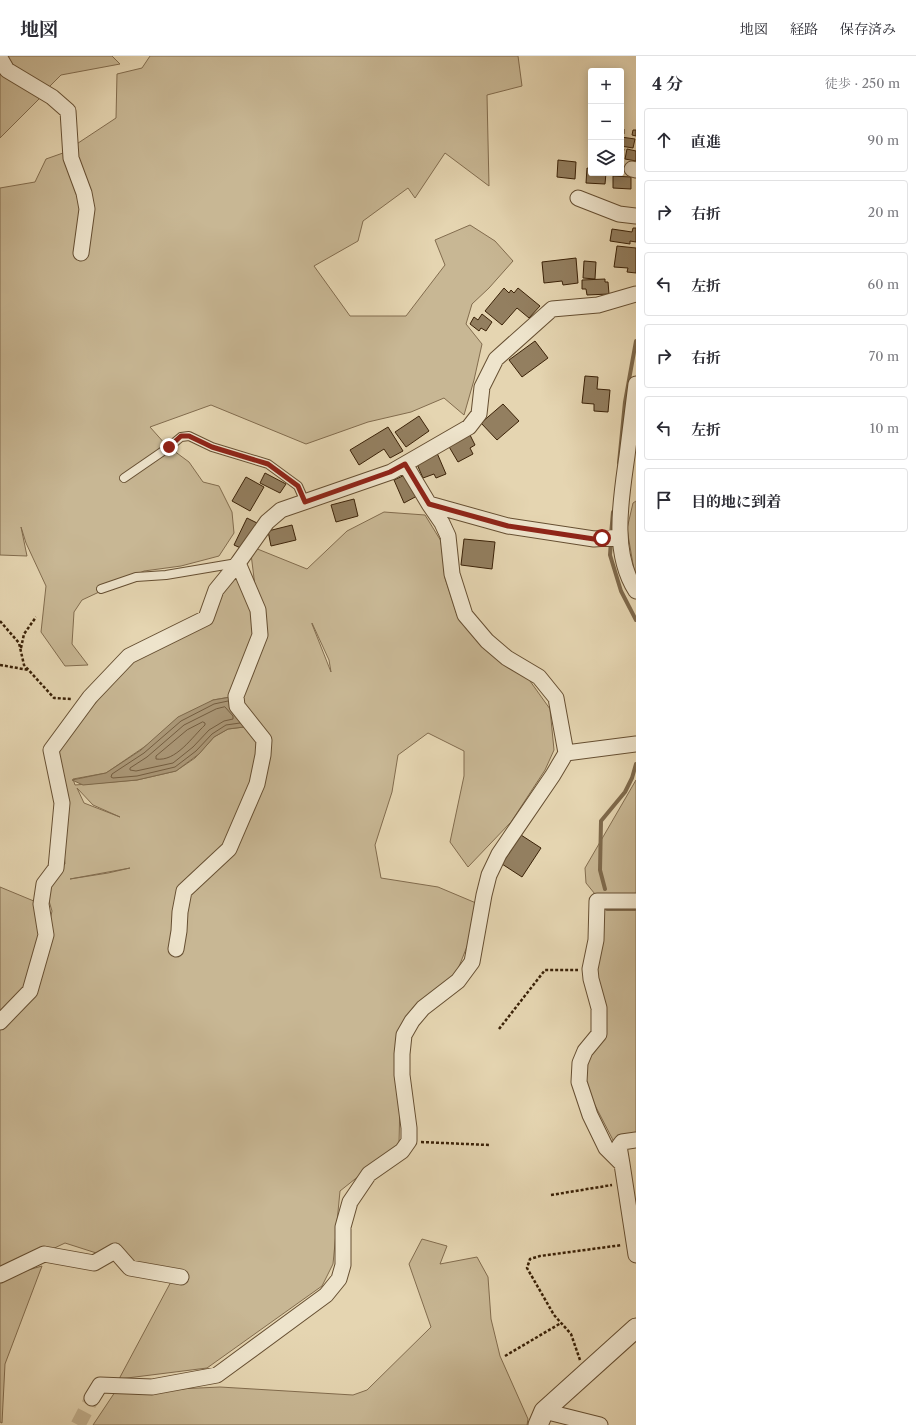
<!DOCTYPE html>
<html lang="ja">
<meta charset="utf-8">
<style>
:root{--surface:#fff;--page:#f7f7f7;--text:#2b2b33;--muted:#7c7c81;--line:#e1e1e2}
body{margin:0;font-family:"Libre Caslon Text","Noto Serif JP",serif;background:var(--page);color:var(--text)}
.controls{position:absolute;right:12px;top:12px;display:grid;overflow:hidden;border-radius:4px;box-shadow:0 2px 10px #0003}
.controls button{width:36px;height:36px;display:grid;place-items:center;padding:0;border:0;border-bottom:1px solid var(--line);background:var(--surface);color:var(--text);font:20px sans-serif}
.stop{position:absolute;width:12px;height:12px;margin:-9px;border:3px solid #8f2418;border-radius:50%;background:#fff}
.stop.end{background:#8f2418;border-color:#fff;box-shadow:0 1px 4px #0008}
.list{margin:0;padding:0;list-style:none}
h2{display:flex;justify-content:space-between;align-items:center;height:52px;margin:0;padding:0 16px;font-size:17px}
h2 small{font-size:13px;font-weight:400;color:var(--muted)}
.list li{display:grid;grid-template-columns:26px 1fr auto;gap:12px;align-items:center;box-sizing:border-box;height:64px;margin:0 8px 8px;padding:0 8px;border:1px solid var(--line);border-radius:4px}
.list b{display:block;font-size:15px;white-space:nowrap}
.list em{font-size:13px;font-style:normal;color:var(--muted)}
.icon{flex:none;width:22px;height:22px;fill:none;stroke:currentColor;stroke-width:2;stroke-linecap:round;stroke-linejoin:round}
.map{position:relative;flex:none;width:636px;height:1369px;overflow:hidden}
header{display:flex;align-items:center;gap:24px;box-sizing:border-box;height:56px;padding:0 20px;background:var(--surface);border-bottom:1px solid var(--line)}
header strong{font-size:19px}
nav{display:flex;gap:22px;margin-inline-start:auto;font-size:14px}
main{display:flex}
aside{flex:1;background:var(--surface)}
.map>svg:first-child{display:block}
.green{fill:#c8b794;stroke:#826c4e;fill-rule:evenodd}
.water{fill:#ab9878;stroke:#7e694b}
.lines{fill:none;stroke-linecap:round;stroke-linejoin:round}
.shore{stroke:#735d40;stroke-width:1}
.stream{stroke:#7e694b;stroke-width:4}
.building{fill:#937f60;stroke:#3b2208}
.minor-tunnel{stroke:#c3b18f;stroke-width:15;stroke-dasharray:15 8;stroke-linecap:butt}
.service-casing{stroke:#664f32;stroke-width:10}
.minor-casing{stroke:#664f32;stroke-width:17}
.tertiary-casing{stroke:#664f32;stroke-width:21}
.path{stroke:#3b2208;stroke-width:2.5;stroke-dasharray:3 2;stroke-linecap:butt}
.service{stroke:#eee4cc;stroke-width:8}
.minor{stroke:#eee4cc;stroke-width:15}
.tertiary{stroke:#eee4cc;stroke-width:19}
.route{stroke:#8f2418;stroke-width:5}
</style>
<header>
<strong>地図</strong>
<nav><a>地図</a><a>経路</a><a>保存済み</a></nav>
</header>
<main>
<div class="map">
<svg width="636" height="1369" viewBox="0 0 636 1369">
<rect width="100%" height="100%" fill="#e5d5b1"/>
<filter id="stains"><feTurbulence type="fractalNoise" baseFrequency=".005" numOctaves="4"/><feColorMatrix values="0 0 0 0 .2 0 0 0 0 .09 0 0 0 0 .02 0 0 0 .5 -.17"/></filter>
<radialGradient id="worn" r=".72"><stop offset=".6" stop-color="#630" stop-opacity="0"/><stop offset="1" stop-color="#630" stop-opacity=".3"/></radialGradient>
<path class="green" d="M 6,0 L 112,0 L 120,8 L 61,19 L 46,34 L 9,9 Z
M 150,0 L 518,0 L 522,30 L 487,39 L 489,130 L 445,97 L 415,142 L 408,132 L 363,165 L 358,185 L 314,210 L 350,260 L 406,260 L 445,209 L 435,184 L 470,169 L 495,185 L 513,205 L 489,232 L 472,248 L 466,268 L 482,288 L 474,324 L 464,359 L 444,342 L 411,356 L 368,366 L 306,388 L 211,349 L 150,371 L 166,389 L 189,406 L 203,426 L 219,430 L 232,456 L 234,477 L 219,500 L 181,510 L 144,515 L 82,544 L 74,556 L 72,588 L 88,609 L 65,610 L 41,576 L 46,530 L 26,487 L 21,471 L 27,500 L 0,499 L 0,132 L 35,126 L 46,103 L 63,97 L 116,62 L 117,18 L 142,12 Z
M 0,13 L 41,41 L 0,82 Z
M 636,445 L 636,518 L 634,514 L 627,473 L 633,447 Z
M 384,456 L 425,459 L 441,485 L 445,522 L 458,562 L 488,594 L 525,618 L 550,653 L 554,694 L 545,714 L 511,766 L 468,811 L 450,786 L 464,720 L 464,695 L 428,677 L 398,699 L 392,736 L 375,789 L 381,822 L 438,831 L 476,847 L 468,888 L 454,923 L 414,954 L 400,1043 L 399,1088 L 340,1135 L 333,1208 L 322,1230 L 207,1312 L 119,1323 L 174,1220 L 162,1218 L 65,1187 L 0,1218 L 0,831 L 41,848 L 47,878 L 52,855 L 44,828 L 65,808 L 61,759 L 52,699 L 113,626 L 113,616 L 206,562 L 238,507 L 258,554 L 250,490 L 307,513 L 347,475 ZM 312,567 L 329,604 L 331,616 L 312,568 ZM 236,640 L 252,670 L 228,673 L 214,681 L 195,702 L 176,715 L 137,724 L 75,729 L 73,723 L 106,717 L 213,644 ZM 77,732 L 93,749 L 120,761 L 84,747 ZM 130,812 L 108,817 L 70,823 Z
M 636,724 L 636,1077 L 614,1086 L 585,1030 L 586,1008 L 603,978 L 596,901 L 599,843 L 586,827 L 585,812 Z
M 422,1183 L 447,1190 L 440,1208 L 477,1201 L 488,1221 L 491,1263 L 500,1300 L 528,1363 L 527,1369 L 93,1369 L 115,1336 L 220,1331 L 353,1339 L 367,1334 L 431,1271 L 409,1208 Z
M 42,1210 L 5,1308 L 2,1367 L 0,1366 L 0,1222 Z"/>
<path class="water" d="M 231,641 L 252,670 L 228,673 L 214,681 L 199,698 L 176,715 L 137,724 L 83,729 L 72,724 L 106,717 L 141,694 L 178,661 L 213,644 Z"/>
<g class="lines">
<path class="shore" d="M 228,645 L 214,648 L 181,665 L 144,697 L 112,718 L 111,721 L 113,722 L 137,720 L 175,711 L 196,695 L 212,678 L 226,669 L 240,667
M 225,651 L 233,660 L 233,663 L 224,665 L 209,674 L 193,691 L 173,707 L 136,715 L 130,714 L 130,712 L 147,701 L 184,669 L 216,653 Z
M 203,666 L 205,667 L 205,669 C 192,681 176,706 156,703 L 156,700 L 187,674 Z"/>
<path class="stream" d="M 619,407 L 625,346 L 636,285
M 611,479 L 613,456
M 611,485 L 610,499 L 621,535 L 636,564
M 605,833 L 600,814 L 601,765 L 625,736 L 632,722 L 636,708
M 607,853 L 636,853"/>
</g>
<path class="building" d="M 621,72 L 624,73 L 624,78 L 621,77 Z
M 633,74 L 636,74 L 636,80 L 632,79 Z
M 621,81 L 635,83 L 633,92 L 621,90 Z
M 621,92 L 624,93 L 622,102 L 621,102 Z
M 627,93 L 636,95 L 636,105 L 625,103 Z
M 558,104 L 576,106 L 575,123 L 557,121 Z
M 587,112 L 591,113 L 591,117 L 606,117 L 605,128 L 586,127 Z
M 613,120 L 631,121 L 631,133 L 613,132 Z
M 633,172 L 636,172 L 636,186 L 630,185 L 630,188 L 610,185 L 612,173 L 632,176 Z
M 617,190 L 636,192 L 636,217 L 627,216 L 628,212 L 614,211 Z
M 576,202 L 578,227 L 563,229 L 562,225 L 544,227 L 542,206 Z
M 584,205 L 596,206 L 595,223 L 583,222 Z
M 605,223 L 605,226 L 608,226 L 609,238 L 587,239 L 586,233 L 582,233 L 582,224 Z
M 504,232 L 509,237 L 511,234 L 514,237 L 518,232 L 540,250 L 529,262 L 517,252 L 502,269 L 485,255 Z
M 482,258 L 492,266 L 486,275 L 481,272 L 479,275 L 470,268 L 474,261 L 478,264 Z
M 535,285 L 548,302 L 522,321 L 509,304 Z
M 585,320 L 598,321 L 597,333 L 610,334 L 608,356 L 594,355 L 594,348 L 582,347 Z
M 503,348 L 519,365 L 497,384 L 481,367 Z
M 419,360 L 429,375 L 406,391 L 395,376 Z
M 388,371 L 403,395 L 390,402 L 384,393 L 359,409 L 350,394 Z
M 469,377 L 475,389 L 470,392 L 473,398 L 458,406 L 448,389 Z
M 437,397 L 446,418 L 436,422 L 434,418 L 423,422 L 416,406 Z
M 265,417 L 286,428 L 280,437 L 260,427 Z
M 407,418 L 417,440 L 404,447 L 394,424 Z
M 246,421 L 264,431 L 250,455 L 232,445 Z
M 354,443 L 358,460 L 336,466 L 331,449 Z
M 247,462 L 257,467 L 245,494 L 234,489 Z
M 292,469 L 296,484 L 271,490 L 268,475 Z
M 464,483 L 495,486 L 492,513 L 461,509 Z
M 521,779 L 541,792 L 522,821 L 502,808 Z"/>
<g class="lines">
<path class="minor-tunnel" d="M 78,1369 L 92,1342"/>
<defs>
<path id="service" d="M 124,422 L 169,391 L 181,381 L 189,380 L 212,391 L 268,408 L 298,430 L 305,446
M 101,533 L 136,521 L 166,519 L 237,507"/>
<path id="minor" d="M 0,2 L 7,14 L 52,41 L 68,55 L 71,102 L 84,137 L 87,153 L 81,197
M 632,113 L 636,114
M 578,142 L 619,158 L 636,160
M 636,328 C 633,352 630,376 627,400 C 621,443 611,496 636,535
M 405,408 L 429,448 L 508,470 L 594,483 L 620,481
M 429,448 L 442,467 L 448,480 L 452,518 L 465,559 L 487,585 L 507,602 L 539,621 L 556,642 L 566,697
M 636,845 L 597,845 L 596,884 L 590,913 L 591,923 L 599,952 L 599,978 L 585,995 L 580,1007 L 579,1026 L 590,1059 L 606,1092 L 622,1108 L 636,1199
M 176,893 L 179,875 L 180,856 L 184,835 L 229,793 L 257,728 L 263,699 L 264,684 L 237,650 L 236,640 L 260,579 L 258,554 L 238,507
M 0,966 L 30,935 L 46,879 L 41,848 L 44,828 L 56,812 L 62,747 L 51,694 L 90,641 L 129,600 L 206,562 L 216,534 L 238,507 L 267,466 L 281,454 L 391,416 L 469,371 L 479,358 L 482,331 L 496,303 L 552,253 L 598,249 L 636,238
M 622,1108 L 619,1090 L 622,1086 L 636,1084
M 0,1219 L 44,1198 L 94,1207 L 115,1195 L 130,1212 L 181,1221
M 92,1342 L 100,1329 L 152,1331 L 217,1319 L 326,1239 L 339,1223 L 343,1209 L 343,1171 L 350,1146 L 369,1118 L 402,1095 L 409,1085 L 409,1072 L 402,1019 L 402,998 L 404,979 L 412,965 L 423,952 L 458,925 L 472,906 L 484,839 L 489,819 L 499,798 L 553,719 L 566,697 L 636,688
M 544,1355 L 600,1369"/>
<path id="tertiary" d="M 538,1369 L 544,1355 L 636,1272"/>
</defs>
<use href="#service" class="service-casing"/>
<use href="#minor" class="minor-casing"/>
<use href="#tertiary" class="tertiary-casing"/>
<path class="path" d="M 0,565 L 19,587 L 24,609 L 54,642 L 72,643
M 21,592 L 24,578 L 36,561
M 0,609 L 29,614
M 499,973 L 545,914 L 578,914
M 421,1086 L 489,1089
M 551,1139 L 612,1129
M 505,1300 L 561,1267
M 580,1304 L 571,1278 L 554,1259 L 527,1212 L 530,1203 L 540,1200 L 622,1189"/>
<use href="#service" class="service"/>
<use href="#minor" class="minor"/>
<use href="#tertiary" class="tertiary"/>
</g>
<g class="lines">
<path class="route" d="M 169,391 L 181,380 L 189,380 L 212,391 L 268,408 L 298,430 L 305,446 L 390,416 L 405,408 L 429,448 L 508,470 L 594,483 L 602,482"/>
</g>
<rect width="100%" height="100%" filter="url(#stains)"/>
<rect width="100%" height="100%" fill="url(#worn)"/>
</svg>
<div class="controls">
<button>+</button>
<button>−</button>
<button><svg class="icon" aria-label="layers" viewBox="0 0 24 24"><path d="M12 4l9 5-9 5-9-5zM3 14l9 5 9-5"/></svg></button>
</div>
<div class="stop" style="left:602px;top:482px"></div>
<div class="stop end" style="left:169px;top:391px"></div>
</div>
<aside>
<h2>4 分<small>徒歩 · 250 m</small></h2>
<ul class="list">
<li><svg class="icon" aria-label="ahead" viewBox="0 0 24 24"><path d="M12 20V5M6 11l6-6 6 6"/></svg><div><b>直進</b></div><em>90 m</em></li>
<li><svg class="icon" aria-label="right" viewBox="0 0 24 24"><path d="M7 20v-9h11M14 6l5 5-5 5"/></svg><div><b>右折</b></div><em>20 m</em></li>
<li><svg class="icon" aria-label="left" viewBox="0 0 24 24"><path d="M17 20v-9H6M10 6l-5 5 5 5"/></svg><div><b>左折</b></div><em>60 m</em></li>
<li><svg class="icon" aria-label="right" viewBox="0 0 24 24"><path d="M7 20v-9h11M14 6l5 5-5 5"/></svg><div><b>右折</b></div><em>70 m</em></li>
<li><svg class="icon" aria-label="left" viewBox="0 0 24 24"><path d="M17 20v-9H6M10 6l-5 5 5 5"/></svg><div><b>左折</b></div><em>10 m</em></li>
<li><svg class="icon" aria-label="arrive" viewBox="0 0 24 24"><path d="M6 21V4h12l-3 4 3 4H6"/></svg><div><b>目的地に到着</b></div></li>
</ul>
</aside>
</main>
